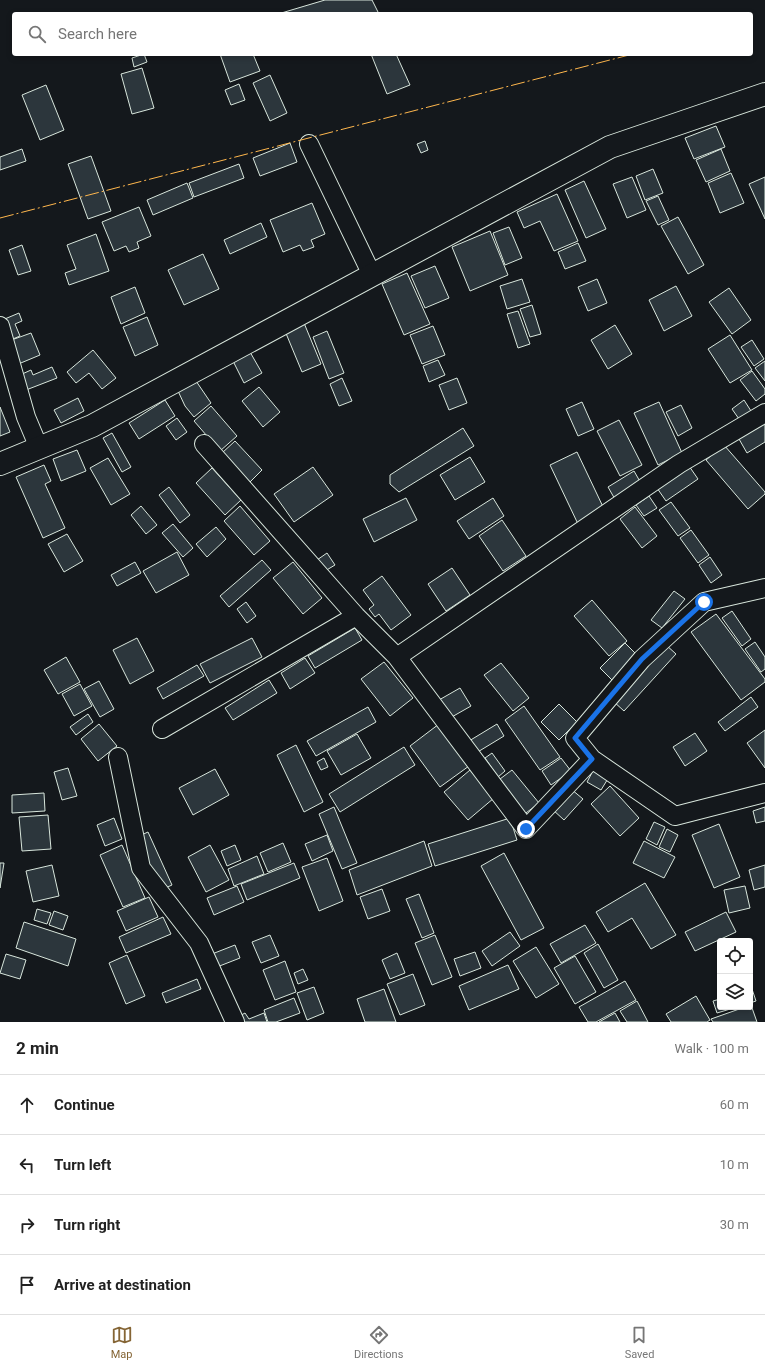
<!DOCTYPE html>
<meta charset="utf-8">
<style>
:root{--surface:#fff;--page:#f6f6f6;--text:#222;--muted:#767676;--line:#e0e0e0;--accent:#856535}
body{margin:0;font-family:Roboto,sans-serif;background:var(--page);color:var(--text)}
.controls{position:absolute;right:12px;bottom:12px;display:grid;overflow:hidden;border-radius:4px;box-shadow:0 2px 6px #0003}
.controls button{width:36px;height:36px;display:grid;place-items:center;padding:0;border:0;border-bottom:1px solid var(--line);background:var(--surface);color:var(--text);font:20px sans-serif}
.stop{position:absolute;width:12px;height:12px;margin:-9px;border:3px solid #1a73e8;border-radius:50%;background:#fff}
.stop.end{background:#1a73e8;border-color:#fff;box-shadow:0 1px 4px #0008}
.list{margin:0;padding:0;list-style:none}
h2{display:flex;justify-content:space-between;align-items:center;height:52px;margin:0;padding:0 16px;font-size:17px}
h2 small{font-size:13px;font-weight:400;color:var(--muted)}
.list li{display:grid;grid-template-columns:26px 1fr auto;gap:12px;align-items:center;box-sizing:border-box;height:60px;padding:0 16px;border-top:1px solid var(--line)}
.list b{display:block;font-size:15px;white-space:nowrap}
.list em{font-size:13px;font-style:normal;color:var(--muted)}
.icon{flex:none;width:22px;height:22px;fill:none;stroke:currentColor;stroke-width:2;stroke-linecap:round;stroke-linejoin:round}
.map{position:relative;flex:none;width:765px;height:1022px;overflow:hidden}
.search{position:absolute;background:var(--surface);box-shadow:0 2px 6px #0003;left:12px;right:12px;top:12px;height:44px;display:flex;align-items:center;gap:10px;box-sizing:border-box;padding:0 14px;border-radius:4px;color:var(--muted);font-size:15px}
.sheet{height:292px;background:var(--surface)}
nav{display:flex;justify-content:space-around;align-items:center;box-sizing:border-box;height:56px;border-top:1px solid var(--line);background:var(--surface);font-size:11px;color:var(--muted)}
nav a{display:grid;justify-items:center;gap:2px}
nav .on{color:var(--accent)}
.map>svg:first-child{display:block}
.building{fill:#2c363c;stroke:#d8e6dc}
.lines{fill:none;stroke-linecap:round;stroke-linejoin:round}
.street-casing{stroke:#d8e6dc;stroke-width:20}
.secondary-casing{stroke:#d8e6dc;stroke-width:24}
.street{stroke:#14181c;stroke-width:18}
.secondary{stroke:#14181c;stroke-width:22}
.power{stroke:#ffb74d;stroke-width:1;stroke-dasharray:14 3 2 3;stroke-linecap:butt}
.route{stroke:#1a73e8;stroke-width:5}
</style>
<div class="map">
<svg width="765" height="1022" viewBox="0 0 765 1022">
<rect width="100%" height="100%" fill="#14181c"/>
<path class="building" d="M 325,0 L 372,0 L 379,14 L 278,14 Z
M 144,54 L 147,62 L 134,67 L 132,58 Z
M 220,54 L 253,54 L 260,71 L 230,82 Z
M 371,54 L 396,54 L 410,85 L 387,94 Z
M 142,68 L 154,108 L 132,114 L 121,74 Z
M 270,75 L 287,113 L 270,121 L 253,83 Z
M 239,84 L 245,100 L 231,105 L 225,90 Z
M 46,85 L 64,130 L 40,140 L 22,95 Z
M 716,126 L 725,147 L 694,159 L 685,138 Z
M 425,141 L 428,150 L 421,153 L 417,144 Z
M 290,143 L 297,162 L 260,176 L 253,158 Z
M 22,149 L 26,161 L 0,170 L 0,157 Z
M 721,149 L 730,171 L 706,182 L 696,160 Z
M 91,156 L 111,211 L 88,219 L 68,164 Z
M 239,164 L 244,178 L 194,197 L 189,183 Z
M 653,169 L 663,193 L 645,200 L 636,176 Z
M 731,173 L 744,203 L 720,213 L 708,183 Z
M 632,177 L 646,210 L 627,218 L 613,184 Z
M 765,177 L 765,219 L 749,184 Z
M 584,181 L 606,229 L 586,238 L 565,190 Z
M 187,183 L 193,198 L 153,215 L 147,200 Z
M 557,194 L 578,241 L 554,251 L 540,221 L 524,228 L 517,212 Z
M 658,196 L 669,220 L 658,225 L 646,201 Z
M 312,203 L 325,234 L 311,240 L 314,247 L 303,251 L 300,245 L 283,252 L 270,220 Z
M 139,207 L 151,236 L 137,242 L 139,248 L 129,252 L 126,246 L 114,251 L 102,222 Z
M 678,217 L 704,265 L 688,274 L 661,226 Z
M 261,223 L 267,237 L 230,254 L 224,240 Z
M 509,227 L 522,258 L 505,265 L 493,233 Z
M 490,231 L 508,275 L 470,291 L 452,247 Z
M 96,234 L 109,271 L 69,285 L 65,273 L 76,269 L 67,245 Z
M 578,243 L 586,261 L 565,269 L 558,252 Z
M 22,245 L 31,271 L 18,275 L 9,250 Z
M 203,254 L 219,289 L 184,305 L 168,270 Z
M 435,266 L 449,298 L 425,308 L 411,276 Z
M 407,273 L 430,324 L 404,335 L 382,284 Z
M 522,279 L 530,302 L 507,309 L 500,286 Z
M 597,279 L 607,303 L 588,311 L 578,287 Z
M 676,286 L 692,316 L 664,331 L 649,300 Z
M 135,287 L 145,313 L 121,324 L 111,297 Z
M 729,288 L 751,320 L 732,334 L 709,302 Z
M 532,305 L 541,334 L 530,337 L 520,309 Z
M 518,311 L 530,344 L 518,348 L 507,314 Z
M 19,313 L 22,321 L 15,324 L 20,336 L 8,341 L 0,321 Z
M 147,317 L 158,345 L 135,356 L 123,327 Z
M 304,323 L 321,364 L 302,372 L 285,331 Z
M 615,325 L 632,354 L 608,369 L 591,340 Z
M 433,326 L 445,355 L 422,364 L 410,335 Z
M 327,331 L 344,373 L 329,379 L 313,337 Z
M 31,333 L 40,355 L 16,365 L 6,342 Z
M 730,335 L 752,370 L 730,383 L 708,349 Z
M 752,340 L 764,359 L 754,366 L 741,347 Z
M 93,350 L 116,378 L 102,389 L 89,373 L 76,383 L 67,372 Z
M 250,352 L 262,373 L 244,383 L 233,361 Z
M 438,360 L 445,375 L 429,382 L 423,366 Z
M 765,361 L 765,381 L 755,368 Z
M 52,367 L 57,378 L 26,390 L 20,375 L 31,370 L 33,375 Z
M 752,371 L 765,389 L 765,394 L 756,401 L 740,380 Z
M 342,378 L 352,401 L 339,406 L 330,384 Z
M 457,378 L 467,403 L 449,410 L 439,385 Z
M 196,381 L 211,403 L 194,417 L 185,406 L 178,391 Z
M 259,387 L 280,412 L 263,427 L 242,401 Z
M 78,398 L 84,411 L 61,423 L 54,410 Z
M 165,400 L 175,416 L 139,439 L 129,423 Z
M 744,400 L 751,411 L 739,419 L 732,409 Z
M 582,402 L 594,429 L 578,436 L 566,409 Z
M 659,402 L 682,453 L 658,465 L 634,413 Z
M 681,405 L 692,428 L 678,436 L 666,412 Z
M 211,406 L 237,436 L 220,451 L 194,421 Z
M 0,407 L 10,432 L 0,436 Z
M 177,418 L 187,432 L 176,440 L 166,426 Z
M 619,420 L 642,465 L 620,476 L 597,431 Z
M 765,423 L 765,442 L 747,453 L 739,439 Z
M 463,428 L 474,446 L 399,492 L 390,484 L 390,475 Z
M 112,433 L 131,467 L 122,472 L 103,438 Z
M 235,441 L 262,470 L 249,483 L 222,453 Z
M 724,445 L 765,492 L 765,494 L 748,509 L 706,460 Z
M 77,450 L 86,471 L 61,481 L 53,459 Z
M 577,452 L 605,511 L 578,524 L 550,465 Z
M 470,457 L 485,482 L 455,500 L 440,475 Z
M 108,458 L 130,494 L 111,505 L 90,468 Z
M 44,465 L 51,481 L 45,484 L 65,528 L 43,538 L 16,477 Z
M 689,466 L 698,479 L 666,501 L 657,488 Z
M 313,467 L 333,495 L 294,522 L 274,494 Z
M 212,468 L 241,500 L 225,515 L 196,483 Z
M 634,471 L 642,485 L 616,501 L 608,487 Z
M 169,487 L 190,515 L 180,523 L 159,495 Z
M 649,496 L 657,508 L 644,516 L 636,505 Z
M 406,498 L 417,520 L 374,542 L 363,519 Z
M 493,498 L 504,516 L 469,539 L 457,521 Z
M 671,502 L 690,528 L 678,536 L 659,510 Z
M 141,506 L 157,525 L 146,534 L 131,515 Z
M 240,506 L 270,541 L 254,555 L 224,521 Z
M 635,507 L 657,536 L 642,548 L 620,519 Z
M 502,520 L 526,556 L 503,571 L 479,536 Z
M 173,524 L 193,548 L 183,557 L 162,533 Z
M 216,527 L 226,539 L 207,557 L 196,544 Z
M 691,530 L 709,555 L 698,563 L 680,538 Z
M 67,534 L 83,561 L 64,572 L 48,544 Z
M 177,552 L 189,575 L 156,593 L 143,571 Z
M 327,553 L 335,565 L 325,571 L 317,560 Z
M 710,557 L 722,575 L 711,583 L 699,565 Z
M 262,560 L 271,570 L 229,607 L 220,596 Z
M 135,562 L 141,573 L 117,586 L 111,575 Z
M 293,562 L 322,598 L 303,614 L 273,578 Z
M 452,568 L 470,595 L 446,611 L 428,584 Z
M 382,576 L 411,615 L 391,630 L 379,614 L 375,617 L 369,609 L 374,605 L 363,590 Z
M 674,591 L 685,599 L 662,628 L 651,620 Z
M 592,600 L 627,641 L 609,656 L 574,616 Z
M 246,602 L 256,616 L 247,623 L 237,609 Z
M 732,611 L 751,639 L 742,646 L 722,618 Z
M 716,614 L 765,679 L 765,682 L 741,700 L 691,632 Z
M 355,628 L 362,640 L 315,668 L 308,656 Z
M 137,638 L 154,671 L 130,684 L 113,650 Z
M 252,638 L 262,657 L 210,683 L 200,664 Z
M 755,642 L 765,657 L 765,669 L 761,672 L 745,649 Z
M 625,643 L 638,656 L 613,681 L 600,668 Z
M 665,644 L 676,654 L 624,711 L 613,701 Z
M 66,657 L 80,682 L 58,694 L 44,670 Z
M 305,658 L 315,673 L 290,689 L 281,673 Z
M 384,662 L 413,698 L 390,716 L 361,679 Z
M 501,663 L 529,698 L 513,711 L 484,675 Z
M 197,665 L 204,676 L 163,699 L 157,688 Z
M 269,680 L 277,693 L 233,720 L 225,708 Z
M 99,681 L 114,709 L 100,717 L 84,689 Z
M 80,684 L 92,706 L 74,716 L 62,694 Z
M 460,688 L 471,706 L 450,718 L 439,700 Z
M 751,697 L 758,707 L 725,731 L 718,722 Z
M 559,704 L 577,722 L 559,740 L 541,722 Z
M 524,706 L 560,757 L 540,770 L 505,720 Z
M 368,707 L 376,722 L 316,756 L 307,741 Z
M 88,714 L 93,722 L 76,735 L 70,727 Z
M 99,724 L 117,746 L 98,761 L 81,739 Z
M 439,724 L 469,766 L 440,787 L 410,746 Z
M 497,724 L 504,736 L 476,753 L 469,741 Z
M 765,730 L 765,768 L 747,743 Z
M 695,733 L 707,751 L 685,766 L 673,747 Z
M 357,734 L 371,758 L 341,775 L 327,751 Z
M 296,745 L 323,802 L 304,812 L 277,755 Z
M 404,747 L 415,765 L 340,812 L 329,794 Z
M 492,753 L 505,771 L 498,777 L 485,758 Z
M 324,758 L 328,767 L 321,770 L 317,762 Z
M 561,758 L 571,771 L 551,785 L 542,771 Z
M 68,768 L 77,796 L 62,800 L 54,772 Z
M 215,769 L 229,795 L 193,815 L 179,788 Z
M 594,769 L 609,777 L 601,790 L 587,782 Z
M 470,770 L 494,798 L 468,820 L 444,792 Z
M 512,770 L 539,803 L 522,816 L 496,782 Z
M 610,786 L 639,818 L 620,836 L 591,804 Z
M 571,789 L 583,799 L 564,820 L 552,809 Z
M 44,793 L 45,811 L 12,813 L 12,795 Z
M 334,807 L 357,863 L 342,869 L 319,814 Z
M 765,807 L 765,821 L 756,823 L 753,811 Z
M 48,815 L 51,849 L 22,851 L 19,817 Z
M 114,818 L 122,839 L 105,846 L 97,825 Z
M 510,818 L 517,840 L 435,866 L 428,844 Z
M 654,822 L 665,827 L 657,845 L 646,839 Z
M 719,824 L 740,877 L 714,888 L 692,835 Z
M 667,829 L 678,835 L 670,852 L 659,847 Z
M 148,832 L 172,885 L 161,890 L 137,837 Z
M 327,835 L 333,851 L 312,861 L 305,844 Z
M 424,841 L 432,866 L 357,895 L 349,870 Z
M 644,841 L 675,857 L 664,878 L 633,863 Z
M 283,843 L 291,862 L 268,872 L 260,853 Z
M 122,845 L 145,898 L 123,907 L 100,855 Z
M 210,845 L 229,880 L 206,892 L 188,857 Z
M 235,845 L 241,860 L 227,866 L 221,851 Z
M 504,853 L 544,928 L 521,940 L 481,866 Z
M 257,856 L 264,874 L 234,886 L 228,869 Z
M 327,858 L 343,901 L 319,911 L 302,867 Z
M 0,863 L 4,863 L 0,888 Z
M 294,863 L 300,878 L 247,900 L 241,884 Z
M 52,865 L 59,896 L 33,902 L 26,871 Z
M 765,865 L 765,887 L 754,890 L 749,870 Z
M 645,883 L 676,935 L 651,949 L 632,918 L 608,932 L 596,912 Z
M 237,886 L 244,902 L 214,915 L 207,898 Z
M 745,886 L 750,908 L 729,913 L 724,890 Z
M 382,889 L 390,911 L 368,919 L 360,897 Z
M 419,894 L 434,933 L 422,938 L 406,899 Z
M 149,897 L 158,917 L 126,931 L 117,911 Z
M 37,909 L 51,913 L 47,924 L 34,920 Z
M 54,911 L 68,916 L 63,930 L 49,925 Z
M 726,912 L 736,932 L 695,951 L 685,932 Z
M 163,917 L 171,934 L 126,953 L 119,937 Z
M 24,922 L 76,939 L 68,966 L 16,948 Z
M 585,925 L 596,943 L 561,963 L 550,944 Z
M 510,932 L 520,946 L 492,966 L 482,951 Z
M 270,935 L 279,956 L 261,963 L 252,942 Z
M 435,935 L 452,977 L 432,985 L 415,943 Z
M 598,944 L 618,980 L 604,988 L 584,953 Z
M 235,945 L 240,958 L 217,967 L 212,954 Z
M 536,947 L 559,984 L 536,998 L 513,961 Z
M 475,952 L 481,968 L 460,976 L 454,959 Z
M 397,953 L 405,973 L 390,979 L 382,960 Z
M 6,954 L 26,960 L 20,979 L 0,973 Z
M 127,955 L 145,996 L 126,1004 L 109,963 Z
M 575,956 L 596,992 L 575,1004 L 554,968 Z
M 285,961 L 296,992 L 275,1000 L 263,970 Z
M 508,965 L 519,989 L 469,1010 L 459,986 Z
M 303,969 L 308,980 L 298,984 L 294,973 Z
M 413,974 L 425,1005 L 400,1015 L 387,984 Z
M 197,979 L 201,989 L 166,1003 L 162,993 Z
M 625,981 L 636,1000 L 596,1022 L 588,1022 L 579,1007 Z
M 314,987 L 324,1013 L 307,1020 L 297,993 Z
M 384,989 L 396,1022 L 365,1022 L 357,999 Z
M 750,989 L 752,989 L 756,1001 L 750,1003 Z
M 696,996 L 710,1020 L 707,1022 L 671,1022 L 666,1014 Z
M 294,998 L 300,1013 L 276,1022 L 268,1022 L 264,1010 Z
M 720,999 L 720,1007 L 737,1007 L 717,1013 L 713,1001 Z
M 637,1001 L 648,1022 L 627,1022 L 620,1011 Z
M 751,1005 L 757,1022 L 713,1022 L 711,1019 L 745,1007 L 750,1007 Z
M 245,1013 L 249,1019 L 264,1013 L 267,1022 L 238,1022 L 236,1018 Z
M 615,1013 L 620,1022 L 599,1022 Z"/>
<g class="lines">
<defs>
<path id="street" d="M 309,144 L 372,275
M 0,326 L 26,417 L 39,448
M 204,444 L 356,616 L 397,657 L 526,829 L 592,759 L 575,738 L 642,659 L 704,602 L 765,588
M 397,657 L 679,464 L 765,413
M 162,729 L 356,616
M 118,757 L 141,868 L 199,943 L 235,1022
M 592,759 L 675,816 L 765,793"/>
<path id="secondary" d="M 0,464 L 92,426 L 610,147 L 765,94"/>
</defs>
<use href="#street" class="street-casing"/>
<use href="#secondary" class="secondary-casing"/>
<use href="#street" class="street"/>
<use href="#secondary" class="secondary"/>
<path class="power" d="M 0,218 L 633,54"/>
</g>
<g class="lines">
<path class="route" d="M 526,829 L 592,759 L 575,738 L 642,659 L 704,602"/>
</g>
</svg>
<div class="controls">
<button><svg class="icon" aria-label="locate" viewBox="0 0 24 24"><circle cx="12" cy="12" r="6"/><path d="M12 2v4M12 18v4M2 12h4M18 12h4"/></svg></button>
<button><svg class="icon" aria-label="layers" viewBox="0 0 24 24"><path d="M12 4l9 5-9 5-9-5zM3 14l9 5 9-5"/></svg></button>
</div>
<div class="stop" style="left:704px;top:602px"></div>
<div class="stop end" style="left:526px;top:829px"></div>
<div class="search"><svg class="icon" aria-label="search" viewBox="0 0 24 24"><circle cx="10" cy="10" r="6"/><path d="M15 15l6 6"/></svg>Search here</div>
</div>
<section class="sheet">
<h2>2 min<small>Walk · 100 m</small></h2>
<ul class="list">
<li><svg class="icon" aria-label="ahead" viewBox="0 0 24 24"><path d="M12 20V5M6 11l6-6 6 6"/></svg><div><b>Continue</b></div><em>60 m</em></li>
<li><svg class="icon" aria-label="left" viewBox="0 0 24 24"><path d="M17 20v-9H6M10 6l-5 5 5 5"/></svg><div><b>Turn left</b></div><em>10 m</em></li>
<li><svg class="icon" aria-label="right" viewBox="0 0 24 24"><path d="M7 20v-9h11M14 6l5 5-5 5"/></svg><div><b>Turn right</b></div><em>30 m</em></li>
<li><svg class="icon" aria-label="arrive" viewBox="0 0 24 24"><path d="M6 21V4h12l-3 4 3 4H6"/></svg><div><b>Arrive at destination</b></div></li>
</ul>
</section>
<nav>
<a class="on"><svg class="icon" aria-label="map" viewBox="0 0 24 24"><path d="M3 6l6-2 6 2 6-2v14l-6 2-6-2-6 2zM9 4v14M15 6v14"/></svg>Map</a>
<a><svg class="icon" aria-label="directions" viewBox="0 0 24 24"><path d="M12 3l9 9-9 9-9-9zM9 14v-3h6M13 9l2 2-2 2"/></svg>Directions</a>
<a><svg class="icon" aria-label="saved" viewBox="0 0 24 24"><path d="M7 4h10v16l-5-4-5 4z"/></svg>Saved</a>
</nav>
